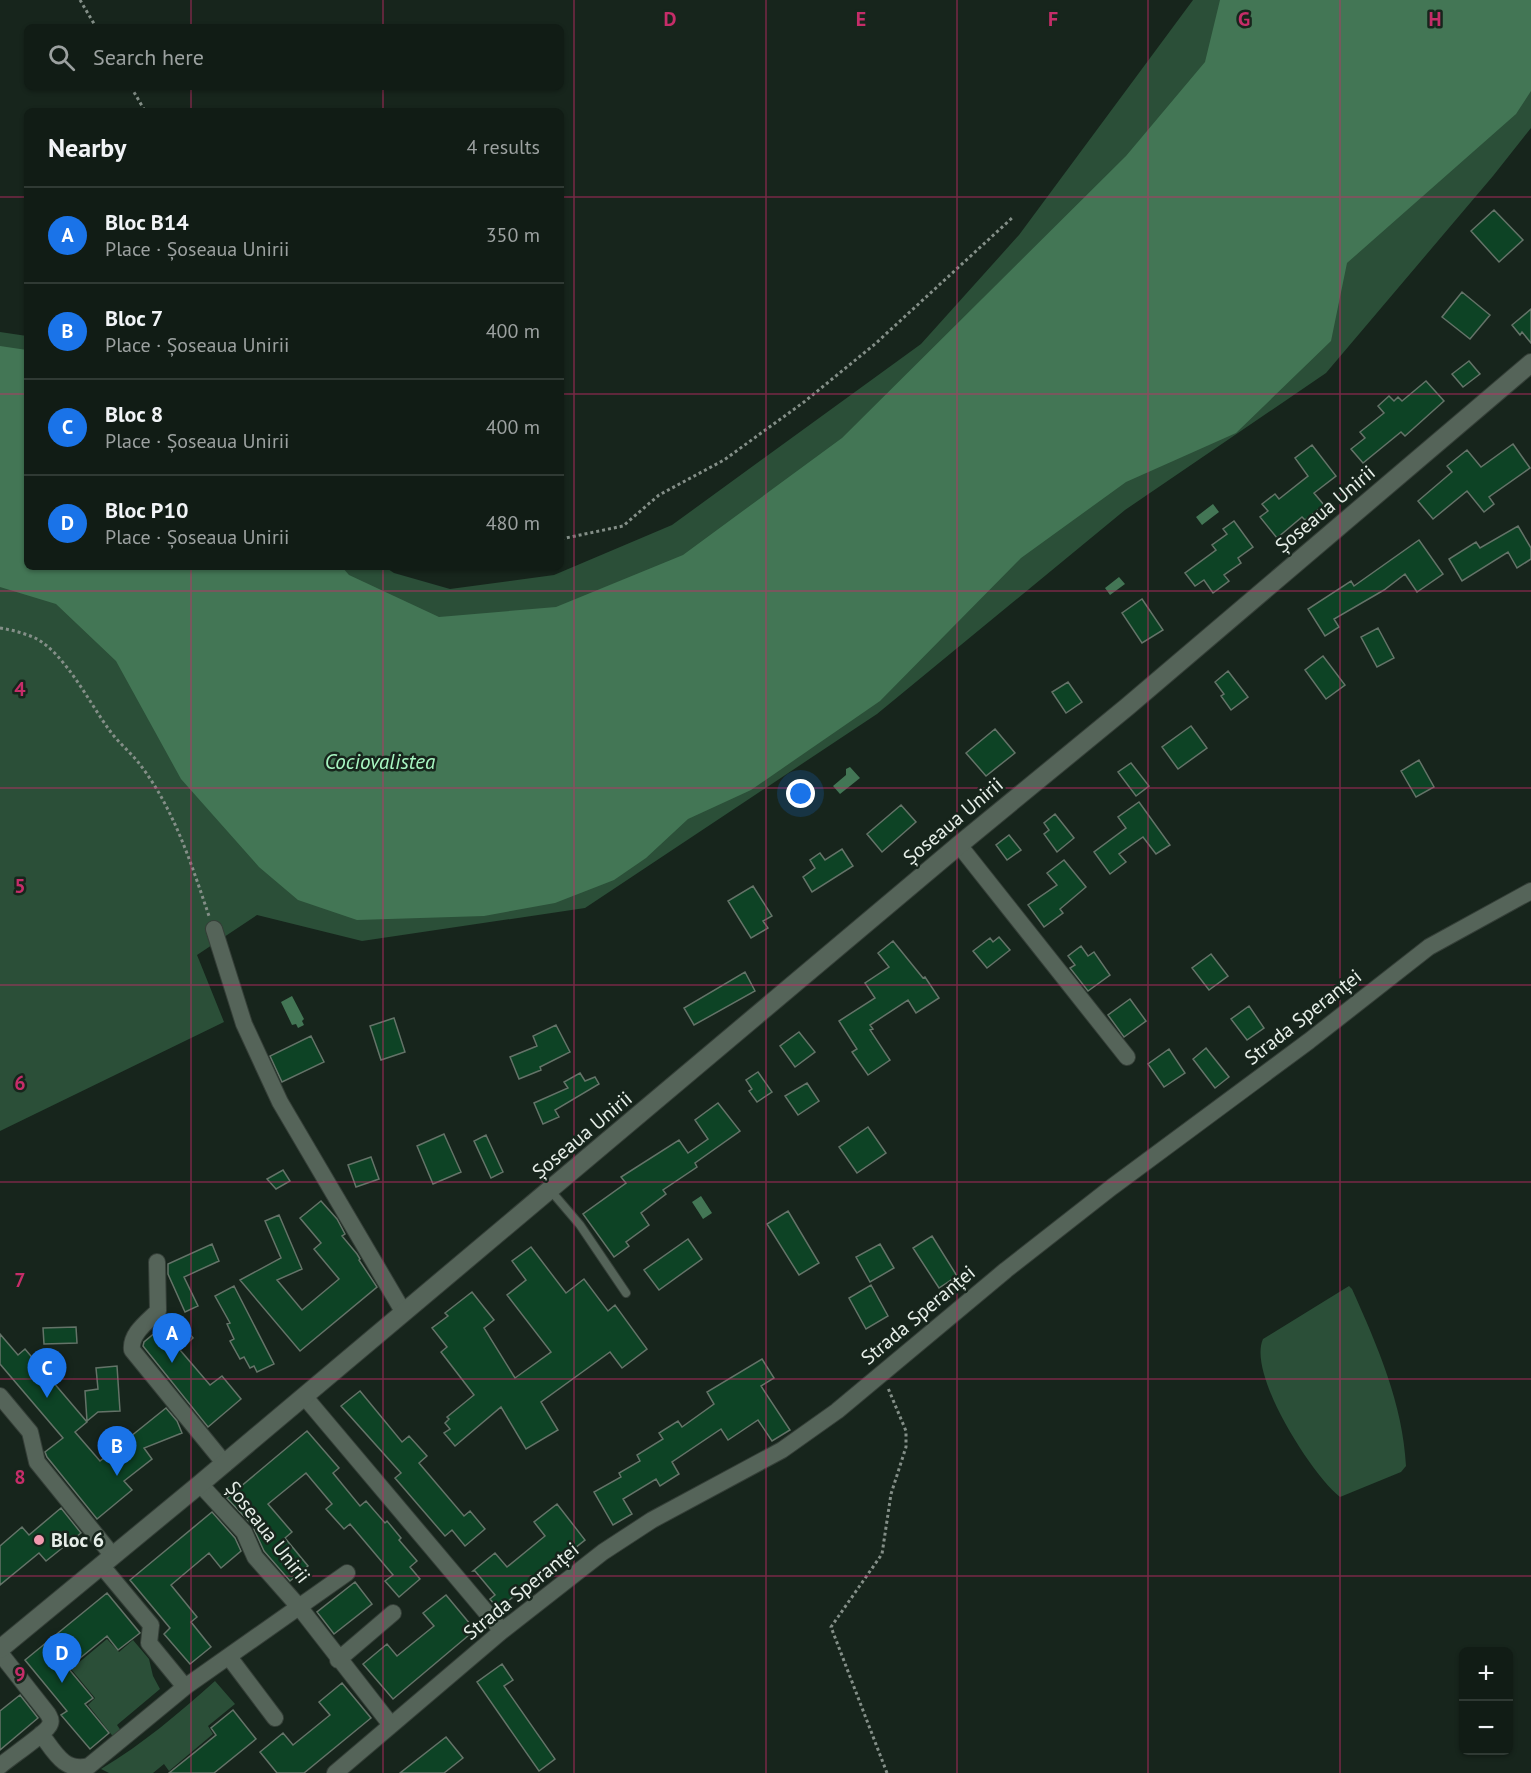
<!DOCTYPE html>
<meta charset="utf-8">
<style>
:root{--surface:#111c15;--page:#1e2922;--text:#f1f3f6;--muted:#9ca1a0;--line:#303a34;--accent:#1a73e8}
body{margin:0;font-family:"PT Sans",sans-serif;background:var(--page);color:var(--text)}
.controls{position:absolute;right:18px;bottom:18px;display:grid;overflow:hidden;border-radius:9px;box-shadow:0 2px 4px #0004}
.controls button{width:54px;height:54px;display:grid;place-items:center;padding:0;border:0;border-bottom:2px solid var(--line);background:var(--surface);color:var(--text);font:30px sans-serif}
.you{position:absolute;left:801px;top:794px;width:21px;height:21px;margin:-15px;border:4px solid #fff;border-radius:50%;background:#1a73e8;box-shadow:0 0 0 9px #1a73e833}
.badge{display:grid;place-items:center;width:39px;height:39px;border-radius:50%;background:var(--accent);color:#fff;font-size:20px;font-weight:700}
.pin{position:absolute;translate:-50% -50px;filter:drop-shadow(0 2px 3px #0008)}
.pin::after{content:'';position:absolute;top:32px;width:21px;height:18px;background:inherit;clip-path:polygon(0 0,100% 0,50% 100%)}
.list{margin:0;padding:0;list-style:none}
h2{display:flex;justify-content:space-between;align-items:center;height:78px;margin:0;padding:0 24px;font-size:26px}
h2 small{font-size:20px;font-weight:400;color:var(--muted)}
.list li{display:grid;grid-template-columns:39px 1fr auto;gap:18px;align-items:center;box-sizing:border-box;height:96px;padding:0 24px;border-top:2px solid var(--line)}
.list b{display:block;font-size:22px;white-space:nowrap}
.list p{margin:0;font-size:20px;white-space:nowrap;color:var(--muted)}
.list em{font-size:20px;font-style:normal;color:var(--muted)}
.icon{flex:none;width:33px;height:33px;fill:none;stroke:currentColor;stroke-width:2;stroke-linecap:round;stroke-linejoin:round}
.map{position:relative;flex:none;width:1531px;height:1773px;overflow:hidden}
.search{position:absolute;background:var(--surface);box-shadow:0 2px 4px #0004;left:24px;top:24px;width:540px;height:66px;display:flex;align-items:center;gap:15px;box-sizing:border-box;padding:0 21px;border-radius:9px;color:var(--muted);font-size:22px}
.panel{position:absolute;background:var(--surface);box-shadow:0 2px 4px #0004;left:24px;top:108px;width:540px;height:462px;border-radius:9px}
.map>svg:first-child{display:block}
.green{fill:#2b4f38}
.water{fill:#437655}
.building{fill:#0d4325;stroke:#647368;stroke-width:1.5}
.lines{fill:none;stroke-linecap:round;stroke-linejoin:round}
.lane-casing{stroke:#353f38;stroke-width:10}
.street-casing{stroke:#353f38;stroke-width:18}
.secondary-casing{stroke:#353f38;stroke-width:20}
.path{stroke:#848f88;stroke-width:3;stroke-dasharray:3 3;stroke-linecap:butt}
.lane{stroke:#556459;stroke-width:8}
.street{stroke:#556459;stroke-width:16}
.secondary{stroke:#556459;stroke-width:18}
.grid{fill:none;stroke:#c62d69;stroke-width:1.5;stroke-opacity:0.55}
.poi-dot{fill:#f29aaf;stroke:#17251c;stroke-width:2}
.labels{text-anchor:middle;stroke-width:5;stroke-linejoin:round;paint-order:stroke}
.street-label{font-size:20px;fill:#e6eee8;stroke:#17251c}
.poi-label{font-size:20px;font-weight:bold;fill:#e6eee8;stroke:#17251c;text-anchor:start}
.water-label{font-size:21px;font-style:italic;fill:#a9f7c3;stroke:#17251c}
.grid-label{font-size:20px;text-anchor:middle;font-weight:bold;fill:#c62d69;stroke:#17251c;stroke-width:5;stroke-linejoin:round;paint-order:stroke}
</style>
<div class="map">
<svg width="1531" height="1773" viewBox="0 0 1531 1773">
<rect width="100%" height="100%" fill="#17251c"/>
<path class="green" d="M 1193,0 L 1531,0 L 1531,128 L 1493,176 L 1326,373 L 1125,510 L 877,714 L 585,908 L 362,941 L 257,915 L 197,955 L 224,1022 L 0,1131 L 0,332 L 27,336 L 27,567 L 385,567 L 394,573 L 450,589 L 554,575 L 672,525 L 921,344 L 1019,235 Z
M 1349,1286 L 1352,1289 C 1377,1345 1403,1404 1406,1466 L 1401,1472 L 1340,1497 C 1312,1475 1247,1374 1263,1339 Z
M 107,1639 L 119,1652 L 133,1640 L 149,1659 L 153,1676 L 160,1689 L 117,1725 L 124,1735 L 115,1739 L 88,1705 L 95,1698 L 71,1669 Z
M 215,1681 L 235,1704 L 208,1726 L 213,1734 L 169,1771 L 164,1764 L 153,1773 L 109,1773 L 101,1769 C 143,1744 179,1713 215,1681 Z"/>
<path class="water" d="M 1220,0 L 1531,0 L 1531,91 L 1516,114 L 1347,263 L 1331,341 L 1236,433 L 1126,482 L 1021,558 L 880,701 L 751,790 L 688,819 L 646,858 L 614,880 L 555,903 L 484,916 L 357,920 L 298,900 L 259,867 L 181,779 L 116,661 L 56,604 L 0,587 L 0,346 L 27,350 L 27,567 L 342,567 L 349,575 L 439,617 L 556,607 L 683,555 L 842,438 L 1126,156 L 1205,62 Z
M 1213,504 L 1219,512 L 1202,525 L 1196,517 Z
M 1119,577 L 1125,584 L 1110,595 L 1105,588 Z
M 850,767 L 860,778 L 840,794 L 833,786 L 846,775 L 846,769 Z
M 292,996 L 304,1019 L 302,1021 L 304,1025 L 298,1028 L 296,1024 L 292,1025 L 281,1002 Z
M 701,1196 L 712,1213 L 703,1219 L 692,1202 Z"/>
<path class="building" d="M 1494,210 L 1523,240 L 1499,262 L 1471,231 Z
M 1462,292 L 1490,315 L 1470,339 L 1442,317 Z
M 1531,309 L 1531,343 L 1522,332 L 1520,335 L 1512,325 Z
M 1469,361 L 1480,374 L 1463,387 L 1452,374 Z
M 1426,381 L 1444,401 L 1405,436 L 1401,432 L 1363,463 L 1351,449 L 1365,438 L 1360,432 L 1384,413 L 1378,406 L 1389,396 L 1394,401 L 1398,397 L 1402,401 Z
M 1513,444 L 1530,468 L 1489,497 L 1494,504 L 1484,512 L 1467,491 L 1433,519 L 1418,501 L 1452,472 L 1447,466 L 1467,450 L 1481,467 Z
M 1312,445 L 1336,476 L 1314,493 L 1324,505 L 1305,520 L 1302,517 L 1277,538 L 1260,517 L 1268,511 L 1262,504 L 1275,494 L 1279,499 L 1308,476 L 1295,458 Z
M 1234,521 L 1253,547 L 1238,558 L 1241,563 L 1224,575 L 1229,581 L 1213,593 L 1204,580 L 1195,586 L 1185,573 L 1216,550 L 1212,545 L 1227,534 L 1223,529 Z
M 1518,526 L 1531,548 L 1531,559 L 1517,568 L 1508,552 L 1462,581 L 1449,559 L 1476,542 L 1480,548 Z
M 1419,540 L 1443,574 L 1417,592 L 1405,574 L 1384,590 L 1334,619 L 1339,627 L 1325,636 L 1308,609 L 1351,581 L 1354,586 Z
M 1142,599 L 1163,630 L 1142,643 L 1122,613 Z
M 1378,628 L 1394,658 L 1377,667 L 1361,637 Z
M 1323,656 L 1345,685 L 1326,699 L 1305,670 Z
M 1228,671 L 1248,697 L 1231,710 L 1221,696 L 1224,694 L 1215,682 Z
M 1068,682 L 1082,702 L 1066,713 L 1052,692 Z
M 1191,726 L 1207,748 L 1178,769 L 1162,747 Z
M 995,729 L 1015,753 L 986,776 L 966,753 Z
M 1419,760 L 1434,787 L 1416,797 L 1401,771 Z
M 1131,763 L 1149,786 L 1136,796 L 1118,772 Z
M 1139,802 L 1170,845 L 1156,854 L 1143,837 L 1119,854 L 1126,862 L 1110,874 L 1094,852 L 1126,828 L 1118,817 Z
M 901,805 L 916,822 L 882,852 L 867,834 Z
M 1055,814 L 1074,838 L 1057,852 L 1044,834 L 1049,830 L 1044,823 Z
M 1009,835 L 1021,850 L 1007,860 L 996,845 Z
M 842,849 L 853,866 L 812,892 L 803,877 L 815,868 L 810,860 L 820,853 L 825,860 Z
M 1064,860 L 1086,887 L 1060,909 L 1063,913 L 1044,927 L 1028,905 L 1057,885 L 1047,873 Z
M 753,886 L 772,916 L 763,921 L 768,928 L 751,938 L 728,901 Z
M 999,937 L 1010,950 L 987,968 L 973,951 L 990,938 L 993,942 Z
M 893,941 L 923,978 L 925,977 L 939,998 L 916,1013 L 908,1000 L 870,1025 L 873,1029 L 870,1030 L 890,1060 L 868,1075 L 852,1052 L 857,1049 L 839,1021 L 875,998 L 865,983 L 889,967 L 878,953 Z
M 1081,946 L 1088,956 L 1094,952 L 1110,975 L 1088,991 L 1070,968 L 1075,965 L 1068,956 Z
M 1211,954 L 1228,976 L 1209,990 L 1192,968 Z
M 745,972 L 755,991 L 694,1025 L 684,1008 Z
M 1130,999 L 1146,1021 L 1124,1037 L 1108,1015 Z
M 1249,1006 L 1264,1028 L 1247,1040 L 1231,1019 Z
M 394,1018 L 405,1052 L 381,1060 L 370,1026 Z
M 556,1025 L 570,1052 L 540,1067 L 541,1070 L 519,1079 L 510,1057 L 537,1046 L 533,1036 Z
M 799,1032 L 815,1052 L 795,1067 L 780,1046 Z
M 311,1036 L 324,1062 L 282,1082 L 270,1056 Z
M 1206,1048 L 1229,1077 L 1215,1088 L 1193,1059 Z
M 1169,1049 L 1185,1073 L 1164,1087 L 1148,1064 Z
M 758,1072 L 772,1092 L 757,1102 L 749,1091 L 752,1089 L 746,1080 Z
M 580,1073 L 585,1081 L 595,1077 L 599,1084 L 555,1110 L 559,1117 L 543,1124 L 534,1103 L 568,1088 L 564,1082 Z
M 807,1083 L 819,1101 L 798,1115 L 785,1096 Z
M 718,1103 L 740,1131 L 695,1163 L 697,1167 L 663,1190 L 666,1194 L 641,1213 L 649,1225 L 626,1242 L 629,1246 L 614,1257 L 583,1214 L 626,1183 L 621,1177 L 679,1140 L 688,1153 L 708,1139 L 695,1120 Z
M 868,1127 L 886,1153 L 857,1173 L 839,1147 Z
M 444,1134 L 461,1172 L 433,1184 L 417,1146 Z
M 486,1135 L 503,1172 L 491,1178 L 474,1141 Z
M 371,1157 L 379,1179 L 356,1187 L 348,1165 Z
M 283,1170 L 290,1181 L 276,1189 L 267,1179 Z
M 321,1201 L 337,1219 L 345,1234 L 342,1236 L 357,1254 L 360,1259 L 359,1260 L 377,1287 L 300,1351 L 240,1280 L 281,1258 L 265,1221 L 279,1215 L 302,1269 L 277,1280 L 302,1310 L 339,1279 L 314,1249 L 321,1243 L 300,1218 Z
M 788,1211 L 819,1263 L 799,1275 L 767,1224 Z
M 932,1236 L 957,1276 L 939,1288 L 913,1248 Z
M 688,1239 L 702,1259 L 659,1290 L 644,1270 Z
M 212,1244 L 219,1261 L 184,1277 L 198,1306 L 185,1312 L 168,1274 L 168,1264 Z
M 880,1244 L 894,1268 L 870,1282 L 856,1257 Z
M 531,1247 L 566,1293 L 584,1279 L 608,1311 L 615,1305 L 647,1349 L 622,1368 L 610,1352 L 541,1402 L 558,1430 L 526,1449 L 501,1407 L 455,1446 L 444,1433 L 450,1429 L 445,1423 L 449,1419 L 447,1417 L 474,1395 L 441,1352 L 447,1347 L 432,1328 L 448,1316 L 445,1313 L 472,1292 L 494,1320 L 484,1328 L 515,1378 L 551,1352 L 507,1295 L 526,1280 L 512,1261 Z
M 871,1285 L 888,1316 L 866,1329 L 849,1298 Z
M 234,1286 L 274,1364 L 257,1372 L 254,1366 L 250,1368 L 244,1357 L 240,1359 L 230,1341 L 234,1339 L 227,1324 L 230,1323 L 215,1296 Z
M 175,1316 L 193,1338 L 180,1350 L 210,1385 L 222,1376 L 241,1399 L 208,1427 L 143,1346 L 144,1342 Z
M 76,1327 L 77,1343 L 44,1344 L 43,1328 Z
M 0,1334 L 18,1355 L 25,1349 L 87,1422 L 75,1432 L 100,1461 L 166,1408 L 177,1421 L 182,1433 L 144,1448 L 152,1459 L 124,1481 L 132,1490 L 97,1519 L 47,1457 L 45,1452 L 63,1438 L 0,1364 Z
M 762,1359 L 774,1378 L 761,1386 L 790,1430 L 772,1441 L 758,1420 L 728,1440 L 721,1429 L 672,1462 L 679,1474 L 660,1486 L 656,1479 L 623,1499 L 632,1514 L 613,1525 L 594,1492 L 621,1477 L 619,1473 L 640,1461 L 637,1455 L 663,1439 L 659,1433 L 678,1421 L 682,1427 L 714,1404 L 707,1392 Z
M 117,1366 L 120,1411 L 98,1412 L 87,1421 L 85,1391 L 98,1389 L 96,1368 Z
M 360,1391 L 402,1442 L 409,1436 L 427,1456 L 419,1463 L 464,1516 L 470,1511 L 485,1529 L 465,1546 L 452,1530 L 445,1536 L 395,1478 L 401,1473 L 341,1406 Z
M 307,1431 L 339,1468 L 333,1473 L 360,1506 L 366,1501 L 385,1523 L 387,1521 L 401,1538 L 399,1540 L 417,1561 L 410,1567 L 420,1579 L 399,1597 L 385,1581 L 393,1575 L 350,1524 L 344,1529 L 326,1509 L 332,1504 L 306,1473 L 268,1504 L 292,1532 L 285,1538 L 308,1566 L 290,1581 L 264,1551 L 252,1525 L 227,1498 Z
M 557,1504 L 585,1540 L 498,1609 L 490,1599 L 495,1595 L 475,1571 L 473,1571 L 495,1553 L 507,1567 L 545,1536 L 534,1522 Z
M 61,1508 L 81,1533 L 46,1561 L 39,1553 L 0,1585 L 0,1546 L 22,1527 L 29,1535 Z
M 212,1512 L 235,1538 L 241,1551 L 221,1568 L 209,1553 L 171,1585 L 197,1617 L 191,1622 L 211,1647 L 190,1664 L 164,1634 L 170,1628 L 130,1580 Z
M 355,1582 L 372,1604 L 334,1634 L 317,1612 Z
M 107,1593 L 140,1633 L 118,1650 L 107,1636 L 68,1668 L 93,1698 L 85,1704 L 109,1733 L 90,1749 L 61,1715 L 67,1711 L 25,1660 Z
M 446,1595 L 475,1630 L 393,1699 L 363,1664 L 387,1644 L 397,1656 L 434,1626 L 423,1613 Z
M 502,1664 L 513,1680 L 504,1686 L 555,1759 L 539,1771 L 477,1682 Z
M 342,1683 L 371,1718 L 304,1773 L 277,1773 L 260,1752 L 283,1733 L 293,1745 L 330,1715 L 319,1702 Z
M 20,1695 L 38,1718 L 0,1750 L 0,1711 Z
M 233,1710 L 256,1739 L 214,1773 L 169,1773 L 216,1735 L 211,1728 Z
M 446,1737 L 463,1758 L 444,1773 L 400,1773 Z"/>
<g class="lines">
<defs>
<path id="lane" d="M 551,1191 L 580,1225 L 626,1293"/>
<path id="street" d="M 959,845 L 1127,1057
M 214,929 L 244,1024 L 280,1102 L 404,1313
M 157,1262 L 158,1311 C 147,1322 130,1334 132,1350 L 225,1464
M 0,1396 L 30,1432 L 37,1462 L 113,1556
M 304,1396 L 502,1631
M 200,1484 L 244,1532 L 255,1557 L 300,1608 L 391,1725
M 101,1565 L 151,1625 L 149,1643 L 185,1687
M 0,1653 L 48,1714 C 50,1718 52,1720 50,1724 C 48,1732 9,1758 0,1766
M 229,1657 L 275,1718
M 338,1660 L 393,1613
M 41,1734 C 54,1751 64,1773 89,1766 L 185,1687 L 347,1573
M 335,1773 L 502,1631 L 603,1552 L 652,1520 L 782,1450 L 837,1411 L 1006,1270 L 1112,1187 L 1309,1041 L 1429,947 L 1531,891"/>
<path id="secondary" d="M 0,1649 L 200,1484 L 959,845 L 1127,707 L 1531,363"/>
</defs>
<use href="#lane" class="lane-casing"/>
<use href="#street" class="street-casing"/>
<use href="#secondary" class="secondary-casing"/>
<path class="path" d="M 80,0 L 96,27
M 131,87 L 145,111
M 561,539 L 623,526 L 659,495 L 724,460 L 804,402 L 875,344 L 1012,218
M 453,567 L 456,567
M 0,628 C 12,630 24,633 35,638 C 65,653 90,704 110,731 C 118,742 129,751 138,762 C 173,806 191,863 209,916
M 887,1773 L 831,1627 L 882,1554 L 891,1494 L 906,1447 L 906,1431 L 888,1388"/>
<use href="#lane" class="lane"/>
<use href="#street" class="street"/>
<use href="#secondary" class="secondary"/>
</g>
<path class="grid" d="M 191,0 L 191,27M 383,0 L 383,27M 574,0 L 574,1773M 766,0 L 766,1773M 957,0 L 957,1773M 1148,0 L 1148,1773M 1340,0 L 1340,1773M 191,87 L 191,111M 383,87 L 383,111M 0,197 L 27,197M 561,197 L 1531,197M 0,394 L 27,394M 561,394 L 1531,394M 191,567 L 191,1773M 383,567 L 383,1773M 0,591 L 1531,591M 0,788 L 1531,788M 0,985 L 1531,985M 0,1182 L 1531,1182M 0,1379 L 1531,1379M 0,1576 L 1531,1576"/>
<circle class="poi-dot" cx="39" cy="1540" r="6"/>
<g class="labels">
<g class="street-label">
<text transform="translate(1325 509) rotate(-40)" y="7">Șoseaua Unirii</text>
<text transform="translate(953 821) rotate(-40)" y="7">Șoseaua Unirii</text>
<text transform="translate(1303 1017) rotate(-38)" y="7">Strada Speranței</text>
<text transform="translate(582 1135) rotate(-40)" y="7">Șoseaua Unirii</text>
<text transform="translate(918 1315) rotate(-40)" y="7">Strada Speranței</text>
<text transform="translate(268 1532) rotate(52)" y="7">Șoseaua Unirii</text>
<text transform="translate(521 1591) rotate(-39)" y="7">Strada Speranței</text>
</g>
<g class="poi-label">
<text x="51" y="1547">Bloc 6</text>
</g>
<g class="water-label">
<text x="380" y="769">Cociovalistea</text>
</g>
</g>
<g class="grid-label">
<text x="670" y="26">D</text>
<text x="861" y="26">E</text>
<text x="1053" y="26">F</text>
<text x="1244" y="26">G</text>
<text x="1435" y="26">H</text>
<text x="20" y="696">4</text>
<text x="20" y="893">5</text>
<text x="20" y="1090">6</text>
<text x="20" y="1287">7</text>
<text x="20" y="1484">8</text>
<text x="20" y="1681">9</text>
</g>
</svg>
<div class="controls">
<button>+</button>
<button>−</button>
</div>
<div class="you"></div>
<div class="pin badge" style="left:172px;top:1363px">A</div>
<div class="pin badge" style="left:117px;top:1476px">B</div>
<div class="pin badge" style="left:47px;top:1398px">C</div>
<div class="pin badge" style="left:62px;top:1683px">D</div>
<div class="search"><svg class="icon" aria-label="search" viewBox="0 0 24 24"><circle cx="10" cy="10" r="6"/><path d="M15 15l6 6"/></svg>Search here</div>
<section class="panel">
<h2>Nearby<small>4 results</small></h2>
<ul class="list">
<li><span class="badge">A</span><div><b>Bloc B14</b><p>Place · Șoseaua Unirii</p></div><em>350 m</em></li>
<li><span class="badge">B</span><div><b>Bloc 7</b><p>Place · Șoseaua Unirii</p></div><em>400 m</em></li>
<li><span class="badge">C</span><div><b>Bloc 8</b><p>Place · Șoseaua Unirii</p></div><em>400 m</em></li>
<li><span class="badge">D</span><div><b>Bloc P10</b><p>Place · Șoseaua Unirii</p></div><em>480 m</em></li>
</ul>
</section>
</div>
